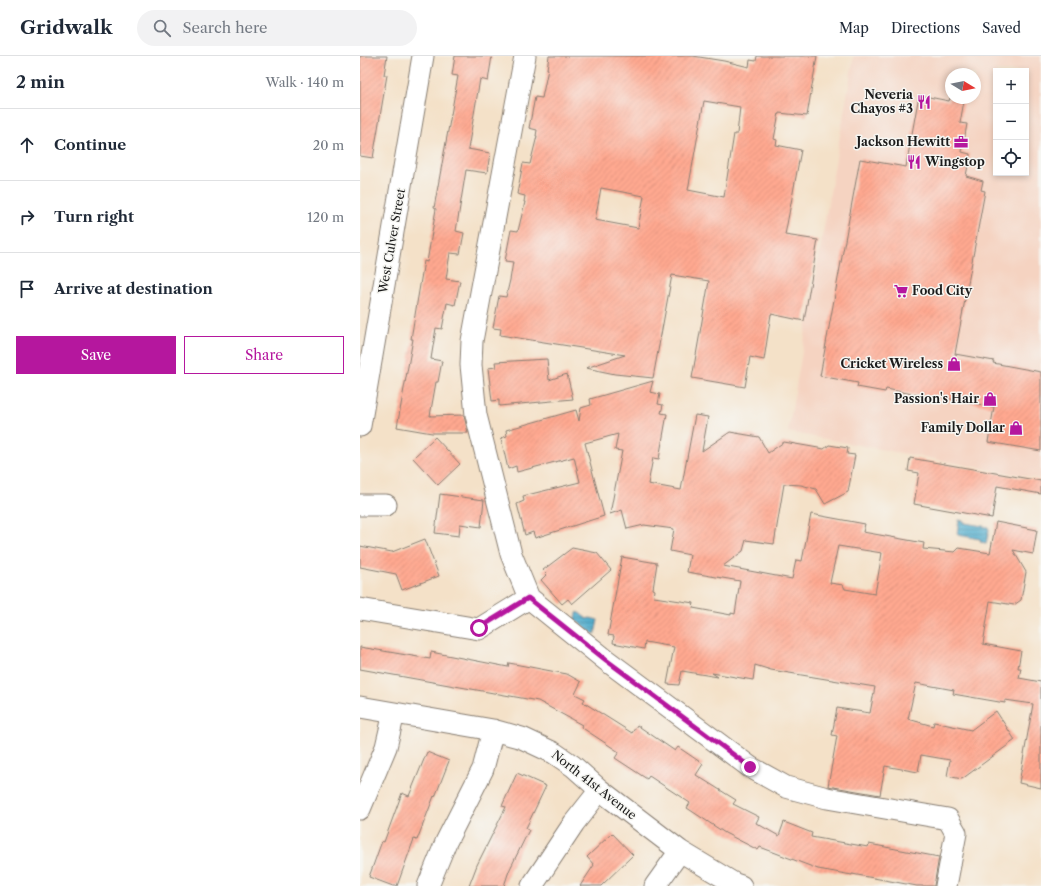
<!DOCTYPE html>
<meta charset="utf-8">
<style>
:root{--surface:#fff;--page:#f2f2f3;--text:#1f2937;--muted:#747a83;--line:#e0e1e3;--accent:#b5179e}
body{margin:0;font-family:"Libre Caslon Text",serif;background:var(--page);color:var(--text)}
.controls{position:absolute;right:12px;top:12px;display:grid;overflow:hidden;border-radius:0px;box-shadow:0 2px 6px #0003}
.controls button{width:36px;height:36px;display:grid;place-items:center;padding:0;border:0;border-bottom:1px solid var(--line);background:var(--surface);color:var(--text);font:20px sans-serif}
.compass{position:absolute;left:585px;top:12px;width:36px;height:36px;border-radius:50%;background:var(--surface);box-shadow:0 2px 6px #0003;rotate:100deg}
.stop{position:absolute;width:12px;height:12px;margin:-9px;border:3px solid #b5179e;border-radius:50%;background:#fff}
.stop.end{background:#b5179e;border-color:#fff;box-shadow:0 1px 4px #0008}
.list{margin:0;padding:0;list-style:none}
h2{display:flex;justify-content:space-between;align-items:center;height:52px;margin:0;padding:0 16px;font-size:17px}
h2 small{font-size:13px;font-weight:400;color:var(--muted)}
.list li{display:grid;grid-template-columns:26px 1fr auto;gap:12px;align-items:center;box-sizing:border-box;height:72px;padding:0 16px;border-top:1px solid var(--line)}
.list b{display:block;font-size:15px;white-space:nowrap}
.list em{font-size:13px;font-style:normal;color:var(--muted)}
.actions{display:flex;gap:8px;padding:12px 16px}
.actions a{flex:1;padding:9px 0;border:1px solid var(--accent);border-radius:0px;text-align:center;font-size:14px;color:var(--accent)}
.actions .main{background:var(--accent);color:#fff}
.icon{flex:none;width:22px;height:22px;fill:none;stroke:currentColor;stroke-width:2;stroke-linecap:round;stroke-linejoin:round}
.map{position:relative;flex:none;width:681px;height:830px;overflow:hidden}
header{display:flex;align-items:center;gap:24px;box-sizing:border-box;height:56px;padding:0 20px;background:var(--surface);border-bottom:1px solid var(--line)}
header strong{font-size:19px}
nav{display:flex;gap:22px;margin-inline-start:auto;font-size:14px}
.search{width:280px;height:36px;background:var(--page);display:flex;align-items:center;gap:10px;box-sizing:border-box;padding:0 14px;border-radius:22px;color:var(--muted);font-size:15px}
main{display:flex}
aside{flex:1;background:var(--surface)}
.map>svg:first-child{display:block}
.built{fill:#f5d3c1;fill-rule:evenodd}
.water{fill:url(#water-rules);stroke:#346474}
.building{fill:url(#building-hatch);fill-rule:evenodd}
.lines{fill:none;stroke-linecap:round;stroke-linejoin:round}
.minor-casing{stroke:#887e72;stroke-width:23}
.minor{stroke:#fff;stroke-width:21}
.route{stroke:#b5179e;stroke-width:5}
.labels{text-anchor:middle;stroke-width:3;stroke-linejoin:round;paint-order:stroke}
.poi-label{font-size:12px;font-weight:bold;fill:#1c1c1c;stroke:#f6f6f2;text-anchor:end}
.street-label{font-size:12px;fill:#1c1c1c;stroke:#f6f6f2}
</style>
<header>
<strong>Gridwalk</strong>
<div class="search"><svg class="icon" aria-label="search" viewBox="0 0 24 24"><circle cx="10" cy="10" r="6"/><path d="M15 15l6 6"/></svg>Search here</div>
<nav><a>Map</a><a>Directions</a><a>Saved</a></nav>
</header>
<main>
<aside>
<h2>2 min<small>Walk · 140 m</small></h2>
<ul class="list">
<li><svg class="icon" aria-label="ahead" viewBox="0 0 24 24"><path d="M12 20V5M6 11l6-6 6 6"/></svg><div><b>Continue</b></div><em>20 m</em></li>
<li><svg class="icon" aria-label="right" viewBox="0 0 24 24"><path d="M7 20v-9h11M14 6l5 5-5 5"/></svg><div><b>Turn right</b></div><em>120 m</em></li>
<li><svg class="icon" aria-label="arrive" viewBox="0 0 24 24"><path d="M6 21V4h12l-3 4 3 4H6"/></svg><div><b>Arrive at destination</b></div></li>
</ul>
<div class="actions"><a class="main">Save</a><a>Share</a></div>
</aside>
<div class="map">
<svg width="681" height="830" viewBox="0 0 681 830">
<defs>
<pattern id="water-rules" width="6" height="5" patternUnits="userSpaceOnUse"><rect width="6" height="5" fill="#4dabcc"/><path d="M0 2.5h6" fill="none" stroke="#3f8aa5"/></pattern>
<pattern id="building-hatch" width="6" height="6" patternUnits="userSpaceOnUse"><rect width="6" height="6" fill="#ffa890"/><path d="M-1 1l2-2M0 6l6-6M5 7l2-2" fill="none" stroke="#da907c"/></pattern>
</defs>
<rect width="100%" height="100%" fill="#f6f6f2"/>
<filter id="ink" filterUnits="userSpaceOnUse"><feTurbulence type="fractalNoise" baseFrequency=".025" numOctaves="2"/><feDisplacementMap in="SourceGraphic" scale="8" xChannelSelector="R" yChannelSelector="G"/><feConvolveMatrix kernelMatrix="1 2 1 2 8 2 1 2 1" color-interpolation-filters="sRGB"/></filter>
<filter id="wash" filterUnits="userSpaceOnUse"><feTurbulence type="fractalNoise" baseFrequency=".012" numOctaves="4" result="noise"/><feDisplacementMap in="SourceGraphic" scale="16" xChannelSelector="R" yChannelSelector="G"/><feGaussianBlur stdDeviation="0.9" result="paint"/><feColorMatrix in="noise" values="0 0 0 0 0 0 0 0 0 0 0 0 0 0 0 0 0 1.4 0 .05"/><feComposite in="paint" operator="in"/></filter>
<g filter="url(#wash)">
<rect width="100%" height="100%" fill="#f4e1c8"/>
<path class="built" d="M 494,0 L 681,0 L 681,423 L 428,376 ZM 636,15 L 666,15 L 666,117 L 636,117 ZM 591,18 L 615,18 L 615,42 L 591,42 Z"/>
<path class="water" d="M 599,464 L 604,465 L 605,467 L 628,471 L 629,474 L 626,487 L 621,486 L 620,483 L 598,479 L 597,478 Z
M 218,556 L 227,563 L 230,562 L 238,564 L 235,578 L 232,577 L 214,563 Z"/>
<g id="blocks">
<path class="building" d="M 0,0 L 27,0 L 24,19 L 27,19 L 13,102 L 0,100 Z
M 95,0 L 132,0 L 128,25 L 120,23 L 108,93 L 130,97 L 127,117 L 106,114 L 96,175 L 104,177 L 100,198 L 90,197 L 86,223 L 100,225 L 95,249 L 87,247 L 82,273 L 76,272 L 71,303 L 82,305 L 78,326 L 76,326 L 70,360 L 104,359 L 108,377 L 72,377 L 37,371 L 53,283 L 51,283 L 64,205 L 67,206 L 76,153 L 74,152 L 98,20 L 92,19 Z
M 189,0 L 333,0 L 364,5 L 389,11 L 390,4 L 396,5 L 397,0 L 457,0 L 447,60 L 419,57 L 414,83 L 417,84 L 416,89 L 441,94 L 425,179 L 458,184 L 444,265 L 411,258 L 404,304 L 390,301 L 385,331 L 332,322 L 349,225 L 312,219 L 293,322 L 255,318 L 226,312 L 265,299 L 140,279 L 141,273 L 133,272 L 139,240 L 146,241 L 150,224 L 153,206 L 145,205 L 151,174 L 158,175 L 165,146 L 164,146 L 165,140 L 157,138 L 163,107 L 170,108 L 177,80 L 176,80 L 177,74 L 169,72 L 175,41 L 182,42 L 188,13 L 187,13 ZM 344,45 L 380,51 L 377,78 L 374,78 L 364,141 L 328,134 ZM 241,132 L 284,140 L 278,172 L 235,164 Z
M 559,39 L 589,45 L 590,42 L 604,45 L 600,67 L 607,68 L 602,96 L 610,98 L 606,120 L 623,125 L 621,134 L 625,135 L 595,298 L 634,305 L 633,307 L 681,316 L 681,395 L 628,386 L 634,351 L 580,341 L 579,343 L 526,333 L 525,336 L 497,331 L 498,327 L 460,320 L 500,103 L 546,111 Z
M 187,303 L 189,324 L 207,318 L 213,343 L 139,350 L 139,344 L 132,345 L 128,312 L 136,311 L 135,306 Z
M 293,325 L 290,336 L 300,338 L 298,348 L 303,349 L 301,357 L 307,358 L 299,403 L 293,402 L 288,428 L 321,434 L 335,359 L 348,361 L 342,395 L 370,376 L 399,381 L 408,397 L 424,386 L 464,393 L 469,389 L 488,392 L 487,398 L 495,399 L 488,436 L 465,448 L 456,433 L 441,429 L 424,428 L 414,488 L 386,484 L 383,495 L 363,510 L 432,523 L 436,504 L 442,505 L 451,458 L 505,468 L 503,476 L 564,487 L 563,493 L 595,496 L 599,492 L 630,497 L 636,466 L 677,474 L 673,498 L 653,494 L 666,516 L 661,544 L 654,549 L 630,545 L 623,588 L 661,595 L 658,612 L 661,612 L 659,622 L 681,626 L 681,732 L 659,727 L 673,648 L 645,644 L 645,647 L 593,638 L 594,634 L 556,627 L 548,663 L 573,670 L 574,666 L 611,674 L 636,655 L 655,684 L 602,723 L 587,720 L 590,704 L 561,699 L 558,716 L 525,710 L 520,739 L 468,730 L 477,680 L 472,679 L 477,652 L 510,657 L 515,631 L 411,614 L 395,609 L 393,624 L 352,617 L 358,621 L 322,615 L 319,629 L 307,628 L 314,591 L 285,586 L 284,593 L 253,587 L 254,580 L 248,579 L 262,501 L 297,507 L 293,533 L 295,534 L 294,541 L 334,547 L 333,552 L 371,559 L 371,557 L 375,558 L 380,525 L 327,516 L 330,499 L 310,495 L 314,473 L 284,469 L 267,473 L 262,454 L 250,458 L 262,395 L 255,394 L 258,378 L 225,387 L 244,460 L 175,482 L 173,476 L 165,479 L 157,448 L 164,445 L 163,440 L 220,426 L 214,401 L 157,416 L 156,410 L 148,413 L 141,382 L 147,380 L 146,374 L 216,354 L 219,365 L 221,352 L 231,349 L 230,343 ZM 478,490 L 522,497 L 515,538 L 485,533 L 483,529 L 470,527 Z
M 75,381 L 100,408 L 78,429 L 53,402 Z
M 550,402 L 681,425 L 681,438 L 637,430 L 632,462 L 554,448 L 559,417 L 548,415 Z
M 80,438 L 124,444 L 121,471 L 100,468 L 99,480 L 75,477 Z
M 65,483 L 79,520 L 42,534 L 36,518 L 0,511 L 0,490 L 32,496 Z
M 212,492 L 237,497 L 251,514 L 212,548 L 208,543 L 202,548 L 181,524 L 187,518 L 183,514 Z
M 0,591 L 70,603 L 71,596 L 148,611 L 149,607 L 207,618 L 221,626 L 215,638 L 225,643 L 223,646 L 272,677 L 277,669 L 315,695 L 318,691 L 343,708 L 336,719 L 376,744 L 373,748 L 399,761 L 396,767 L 419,780 L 424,766 L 452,777 L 451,781 L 508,791 L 509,788 L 579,801 L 574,830 L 557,830 L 492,818 L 492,819 L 458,813 L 400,791 L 398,794 L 365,777 L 327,752 L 330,747 L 289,720 L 287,723 L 255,702 L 259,696 L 221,671 L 222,669 L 178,645 L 0,613 Z
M 67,696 L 89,705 L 75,741 L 74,740 L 57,784 L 54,783 L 37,830 L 33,830 L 9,821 L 22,785 L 24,786 L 42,737 L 49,740 Z
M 157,717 L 186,730 L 166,772 L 169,774 L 149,815 L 144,830 L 109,830 L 117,809 L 146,751 L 142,750 Z
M 252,777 L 273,799 L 241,830 L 220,830 L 234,809 L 227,801 Z"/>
</g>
</g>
<g filter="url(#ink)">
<use href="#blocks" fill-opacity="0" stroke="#887e72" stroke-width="1"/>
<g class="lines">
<defs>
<path id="minor" d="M 165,0 L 112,285 L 111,309 L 116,359 L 151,498 L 169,542 L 246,604 L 390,711 L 426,731 L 467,742 L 588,763 L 596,777 L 586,830
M 0,370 L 63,0
M 0,449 L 26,449
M 0,553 L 119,573 L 169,542
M 0,651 L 133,674 L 162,682 L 194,697 L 213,710 L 240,734 L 320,795 L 375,828 L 381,830
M 0,753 L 26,691 L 34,657
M 68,830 L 86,786 L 123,713 L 133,674
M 172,830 L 214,767 L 240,734
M 295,830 L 320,795"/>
</defs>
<use href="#minor" class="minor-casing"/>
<use href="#minor" class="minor"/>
</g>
</g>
<g class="lines" filter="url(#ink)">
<path class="route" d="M 119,572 L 168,542 L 246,604 L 390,711"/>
</g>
<defs>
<symbol id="restaurant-bare" viewBox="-9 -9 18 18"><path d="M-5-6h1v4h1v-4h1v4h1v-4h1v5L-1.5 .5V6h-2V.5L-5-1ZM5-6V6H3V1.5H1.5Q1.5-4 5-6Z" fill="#b5179e" stroke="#f6f6f2" stroke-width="2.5" paint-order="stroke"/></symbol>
<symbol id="office-bare" viewBox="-9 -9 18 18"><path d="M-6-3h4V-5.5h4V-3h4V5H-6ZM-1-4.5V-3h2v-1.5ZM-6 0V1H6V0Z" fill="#b5179e" stroke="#f6f6f2" stroke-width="2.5" paint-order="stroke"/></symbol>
<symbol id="supermarket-bare" viewBox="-9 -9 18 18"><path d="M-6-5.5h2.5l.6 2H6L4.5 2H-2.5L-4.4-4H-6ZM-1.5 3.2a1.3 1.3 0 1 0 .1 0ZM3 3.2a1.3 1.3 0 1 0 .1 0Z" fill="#b5179e" stroke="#f6f6f2" stroke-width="2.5" paint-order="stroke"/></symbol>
<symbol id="shop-bare" viewBox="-9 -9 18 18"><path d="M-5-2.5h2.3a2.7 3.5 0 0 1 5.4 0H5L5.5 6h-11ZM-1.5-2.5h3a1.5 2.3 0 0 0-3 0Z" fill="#b5179e" stroke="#f6f6f2" stroke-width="2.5" paint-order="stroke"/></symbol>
</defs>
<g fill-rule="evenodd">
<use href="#restaurant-bare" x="554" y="36" width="20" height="20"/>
<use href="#office-bare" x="591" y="76" width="20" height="20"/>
<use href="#restaurant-bare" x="544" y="96" width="20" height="20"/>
<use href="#supermarket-bare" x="531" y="225" width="20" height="20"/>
<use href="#shop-bare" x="584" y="298" width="20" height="20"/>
<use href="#shop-bare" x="620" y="333" width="20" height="20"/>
<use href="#shop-bare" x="646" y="362" width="20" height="20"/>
</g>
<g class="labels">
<g class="poi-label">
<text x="553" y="43">Neveria<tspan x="553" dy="14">Chayos #3</tspan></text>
<text x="590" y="90">Jackson Hewitt</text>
<text x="565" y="110" text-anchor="start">Wingstop</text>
<text x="552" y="239" text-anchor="start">Food City</text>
<text x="583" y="312">Cricket Wireless</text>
<text x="619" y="347">Passion's Hair</text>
<text x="645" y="376">Family Dollar</text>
</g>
<g class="street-label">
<text transform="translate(32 185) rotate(-80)" y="4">West Culver Street</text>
<text transform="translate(234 729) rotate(38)" y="4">North 41st Avenue</text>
</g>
</g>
</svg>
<div class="controls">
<button>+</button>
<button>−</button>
<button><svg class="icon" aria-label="locate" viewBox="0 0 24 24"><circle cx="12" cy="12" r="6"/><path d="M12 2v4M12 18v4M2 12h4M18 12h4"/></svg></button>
</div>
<svg class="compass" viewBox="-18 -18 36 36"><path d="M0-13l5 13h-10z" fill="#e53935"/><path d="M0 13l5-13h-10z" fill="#747a83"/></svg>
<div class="stop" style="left:119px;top:572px"></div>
<div class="stop end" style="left:390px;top:711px"></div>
</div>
</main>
